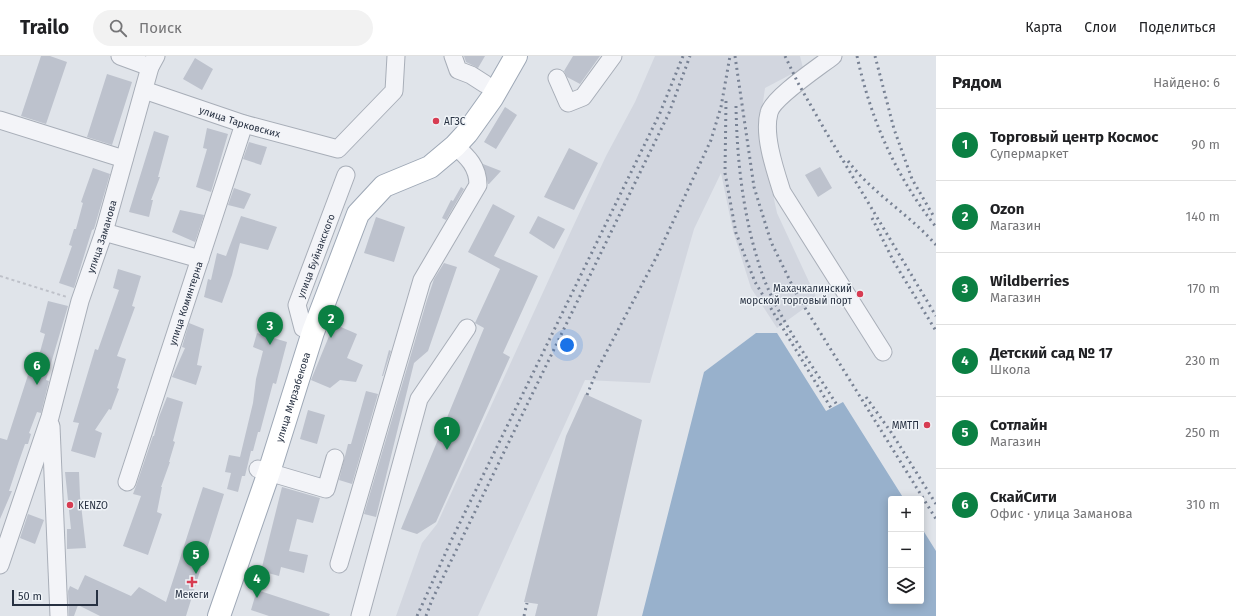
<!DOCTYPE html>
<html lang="ru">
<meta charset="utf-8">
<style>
:root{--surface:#fff;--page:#f2f2f2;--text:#202124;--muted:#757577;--line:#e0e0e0;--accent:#0b8043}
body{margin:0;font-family:"Fira Sans",sans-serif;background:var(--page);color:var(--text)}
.controls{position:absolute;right:12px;bottom:12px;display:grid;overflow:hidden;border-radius:4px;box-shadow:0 2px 10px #0003}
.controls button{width:36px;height:36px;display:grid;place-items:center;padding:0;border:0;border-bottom:1px solid var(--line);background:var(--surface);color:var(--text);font:20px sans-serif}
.scale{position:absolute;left:12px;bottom:10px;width:86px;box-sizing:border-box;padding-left:4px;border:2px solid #273142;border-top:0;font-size:11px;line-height:14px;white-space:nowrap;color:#273142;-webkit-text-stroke:3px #eff3f7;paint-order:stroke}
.you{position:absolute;left:567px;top:289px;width:14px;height:14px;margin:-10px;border:3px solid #fff;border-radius:50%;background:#1a73e8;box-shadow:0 0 0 6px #1a73e833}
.badge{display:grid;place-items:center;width:26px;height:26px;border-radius:50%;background:var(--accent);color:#fff;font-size:13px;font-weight:700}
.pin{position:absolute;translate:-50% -33px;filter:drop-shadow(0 1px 2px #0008)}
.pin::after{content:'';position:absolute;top:21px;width:14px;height:12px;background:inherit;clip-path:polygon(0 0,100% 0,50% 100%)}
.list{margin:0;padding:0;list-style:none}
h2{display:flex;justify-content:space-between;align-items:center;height:52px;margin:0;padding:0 16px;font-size:17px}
h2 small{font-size:13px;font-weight:400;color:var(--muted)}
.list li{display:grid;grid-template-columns:26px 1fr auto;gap:12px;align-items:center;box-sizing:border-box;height:72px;padding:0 16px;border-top:1px solid var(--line)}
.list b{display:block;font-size:15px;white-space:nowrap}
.list p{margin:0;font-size:13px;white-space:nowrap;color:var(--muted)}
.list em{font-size:13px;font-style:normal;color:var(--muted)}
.icon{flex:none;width:22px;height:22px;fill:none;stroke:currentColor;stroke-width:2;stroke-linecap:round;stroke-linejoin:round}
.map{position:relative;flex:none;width:936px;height:560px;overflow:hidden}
header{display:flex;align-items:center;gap:24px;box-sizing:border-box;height:56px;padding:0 20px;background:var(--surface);border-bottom:1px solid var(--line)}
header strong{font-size:19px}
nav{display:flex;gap:22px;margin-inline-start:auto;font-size:14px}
.search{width:280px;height:36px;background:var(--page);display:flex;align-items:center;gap:10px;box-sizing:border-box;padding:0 14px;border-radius:22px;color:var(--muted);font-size:15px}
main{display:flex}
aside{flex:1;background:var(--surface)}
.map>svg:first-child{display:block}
.built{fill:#d2d6df}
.water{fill:#98b1cc}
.building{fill:#bdc2cd}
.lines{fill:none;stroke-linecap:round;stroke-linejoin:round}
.minor-casing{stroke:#a8aeb8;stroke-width:19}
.major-casing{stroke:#9ea8b6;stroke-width:24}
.path{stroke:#bec1c9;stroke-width:2;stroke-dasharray:3 3;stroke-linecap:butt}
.minor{stroke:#f3f4f8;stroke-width:17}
.major{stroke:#fff;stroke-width:22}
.rail{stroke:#788294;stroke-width:3;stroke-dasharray:2 4;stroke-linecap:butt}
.poi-dot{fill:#d73c52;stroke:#eff3f7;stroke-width:1.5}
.labels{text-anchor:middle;stroke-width:3;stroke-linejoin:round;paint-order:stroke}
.street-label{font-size:10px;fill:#273142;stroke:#eff3f7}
.poi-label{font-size:10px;fill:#273142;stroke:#eff3f7;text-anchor:start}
</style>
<header>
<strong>Trailo</strong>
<div class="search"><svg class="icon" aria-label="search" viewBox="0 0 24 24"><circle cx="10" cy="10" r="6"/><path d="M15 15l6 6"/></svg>Поиск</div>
<nav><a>Карта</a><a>Слои</a><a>Поделиться</a></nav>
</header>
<main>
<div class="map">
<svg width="936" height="560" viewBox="0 0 936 560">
<rect width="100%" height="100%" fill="#e0e4ea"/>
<path class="built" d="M 655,0 L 800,0 L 803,12 L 765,32 L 759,74 L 777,157 L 817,243 L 777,272 L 751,232 L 733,175 L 721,117 L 694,173 L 650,327 L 585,324 L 478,560 L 396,560 L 422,487 L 437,468 L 571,175 L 606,100 L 635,46 Z"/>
<path class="water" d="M 756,277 L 777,277 L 826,355 L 843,346 L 904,443 L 891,443 L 891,545 L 921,545 L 921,471 L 936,495 L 936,560 L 642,560 L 704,316 Z"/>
<path class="building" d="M 41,0 L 50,0 L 67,6 L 46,68 L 21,60 Z
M 464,0 L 485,0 L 478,12 L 466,6 Z
M 573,0 L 600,0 L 580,28 L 567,21 L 564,15 Z
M 195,2 L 213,13 L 202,34 L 183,23 Z
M 107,18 L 132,26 L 112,89 L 87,81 Z
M 505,51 L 517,59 L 496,93 L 484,86 Z
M 207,72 L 228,78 L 211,136 L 196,131 L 207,93 L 203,92 Z
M 154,75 L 169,80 L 158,121 L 160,121 L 151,144 L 153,144 L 149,161 L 129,156 Z
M 249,86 L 267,91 L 261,109 L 243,103 Z
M 569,92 L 598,107 L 574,154 L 544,141 Z
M 483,108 L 501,115 L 489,128 L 488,128 Z
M 820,111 L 832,132 L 818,141 L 805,119 Z
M 93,112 L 110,118 L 94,173 L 92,174 L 74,232 L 59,227 L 72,190 L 69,189 L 74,173 L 76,173 L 83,147 L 81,146 Z
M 461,131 L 464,133 L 446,164 L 442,162 L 451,144 L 453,145 Z
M 234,132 L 251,138 L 244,153 L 228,149 Z
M 493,148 L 515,160 L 494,200 L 538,220 L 503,297 L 510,301 L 436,466 L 417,478 L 401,473 L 484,272 L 475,267 L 500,213 L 468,196 Z
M 180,154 L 204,159 L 195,186 L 172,176 Z
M 241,160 L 277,171 L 268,194 L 240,187 L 232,219 L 222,247 L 204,241 L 208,223 L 211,224 L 217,197 L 226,200 Z
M 538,160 L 565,173 L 554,193 L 529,177 Z
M 376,161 L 405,171 L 394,206 L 364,197 Z
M 444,207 L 457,211 L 428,295 L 414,307 L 376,461 L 364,458 L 427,244 L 434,223 Z
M 118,213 L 141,220 L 132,250 L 135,251 L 117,300 L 126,303 L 117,332 L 119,333 L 111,354 L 109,353 L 95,374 L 102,377 L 95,402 L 71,395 L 79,367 L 73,366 L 95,293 L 98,294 L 119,234 L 113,232 Z
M 48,245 L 68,250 L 46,324 L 49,325 L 41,357 L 37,356 L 29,377 L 31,378 L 28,388 L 25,388 L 19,405 L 9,435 L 12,435 L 0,463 L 0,382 L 7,384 L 28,319 L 33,321 L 45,278 L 40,276 Z
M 189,267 L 204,273 L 197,309 L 202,310 L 196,329 L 172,321 L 185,292 L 182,291 Z
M 334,268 L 357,278 L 347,302 L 363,309 L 356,326 L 340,324 L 330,332 L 311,324 Z
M 257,277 L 287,286 L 276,328 L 273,327 L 260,376 L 258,376 L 253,395 L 251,395 L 245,420 L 242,420 L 238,436 L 227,433 L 231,417 L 225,416 L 229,399 L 240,401 L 253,347 L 256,323 L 263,295 L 253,291 Z
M 389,294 L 391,295 L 383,320 L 382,320 Z
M 366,335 L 378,338 L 352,428 L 339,424 L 348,388 L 351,388 Z
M 585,338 L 642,364 L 597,560 L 535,560 L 538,548 L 524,546 L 566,380 Z
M 167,341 L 183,346 L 173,385 L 175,386 L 169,406 L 170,406 L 161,431 L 162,431 L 157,456 L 162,458 L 148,499 L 123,490 L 141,440 L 133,438 L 136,430 L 153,380 L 154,380 L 159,361 Z
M 308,354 L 325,359 L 317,388 L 300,383 Z
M 65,416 L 79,416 L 80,440 L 86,492 L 67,493 L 67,473 L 71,473 Z
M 203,431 L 224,438 L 186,560 L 100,560 L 78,549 L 74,560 L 69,560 L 68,535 L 70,530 L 78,534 L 85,519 L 131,540 L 139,531 L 166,546 Z
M 282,431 L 320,442 L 313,467 L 297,463 L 289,495 L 308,499 L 304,517 L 281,511 L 279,520 L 261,515 Z
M 28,458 L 44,464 L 35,488 L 20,482 Z
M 257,534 L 330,558 L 329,560 L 269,560 L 251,554 Z"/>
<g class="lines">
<defs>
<g id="minor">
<path d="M 120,0 L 150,11"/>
<path d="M 453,0 L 458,14 L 471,19 L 485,28"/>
<path d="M 833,0 C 819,11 772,42 769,57 C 763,79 775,114 782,136 L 883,296"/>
<path d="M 557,22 L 568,47 L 583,41 L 613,0"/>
<path id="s1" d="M 144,34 L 244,68 L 338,93 L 394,35 L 396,0"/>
<path d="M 0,64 L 124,103"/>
<path d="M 104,176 L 200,203"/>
<path id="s2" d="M 313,276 L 303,272 L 297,249 L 346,119"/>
<path d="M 51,370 L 59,560"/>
<path d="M 258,413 L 326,433 L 335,402"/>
<path id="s3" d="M 127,426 L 244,68"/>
<path d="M 339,508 L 422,224 L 478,129 C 478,111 468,101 455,90"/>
<path id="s4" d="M 0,509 L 50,361 L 80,245 L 104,176 L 150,11 L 156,0"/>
<path d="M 360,560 L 419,343 L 467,272"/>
</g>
<g id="major">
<path id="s5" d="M 219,560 L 269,416 L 313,276 L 358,158 L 384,130 L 430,111 L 455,90 L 467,77 L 492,42 L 516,0"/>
</g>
</defs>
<use href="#minor" class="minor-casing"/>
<use href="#major" class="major-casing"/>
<path class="path" d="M 0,220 L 67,241"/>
<use href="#minor" class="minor"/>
<use href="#major" class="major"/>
<path class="rail" d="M 735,0 L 754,131 L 771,186 L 797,239 L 936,463
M 785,0 L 798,27 L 826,76 L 936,260
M 857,0 C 871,64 895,119 936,171
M 875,0 L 894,73 L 912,123 L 934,161
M 726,45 L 725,117 L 736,177 L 755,226 L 831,352
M 736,50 C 737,109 744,168 764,223 C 780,264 813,311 837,349
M 848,105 C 872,137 909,158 936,189
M 872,162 L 894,206 L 936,275
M 587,339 L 598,312 L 657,200 L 711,84 L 721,51 L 730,0
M 866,341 L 893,379 L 936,448
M 417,560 L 451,485 L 660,57 L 683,0
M 426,560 L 432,544 L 669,57 L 690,0
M 524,560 L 527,547"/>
</g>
<g class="poi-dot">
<circle cx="436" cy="65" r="4"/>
<circle cx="860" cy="238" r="4"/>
<circle cx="927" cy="369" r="4"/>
<circle cx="70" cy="449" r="4"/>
<path d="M190 520h4v4h4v4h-4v4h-4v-4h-4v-4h4z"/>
</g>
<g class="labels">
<g class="street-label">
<text dy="4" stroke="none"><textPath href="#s1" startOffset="101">улица Тарковских</textPath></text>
<text dy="4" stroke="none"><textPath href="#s4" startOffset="344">улица Заманова</textPath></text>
<text dy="4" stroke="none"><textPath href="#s2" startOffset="87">улица Буйнакского</textPath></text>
<text dy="4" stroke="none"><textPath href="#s3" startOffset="188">улица Коминтерна</textPath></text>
<text dy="4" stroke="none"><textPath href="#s5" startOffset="231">улица Мирзабекова</textPath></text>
</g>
<g class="poi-label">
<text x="444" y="69">АГЗС</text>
<text x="852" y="236" text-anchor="end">Махачкалинский<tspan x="852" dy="12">морской торговый порт</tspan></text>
<text x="919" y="373" text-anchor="end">ММТП</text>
<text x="78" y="453">KENZO</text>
<text x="192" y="542" text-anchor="middle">Мекеги</text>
</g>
</g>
</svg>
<div class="controls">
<button>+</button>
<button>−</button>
<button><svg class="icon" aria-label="layers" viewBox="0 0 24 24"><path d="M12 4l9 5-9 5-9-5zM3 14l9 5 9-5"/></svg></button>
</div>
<div class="scale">50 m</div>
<div class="you"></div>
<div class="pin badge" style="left:447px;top:394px">1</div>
<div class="pin badge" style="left:331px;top:282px">2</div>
<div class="pin badge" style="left:270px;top:289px">3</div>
<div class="pin badge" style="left:257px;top:542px">4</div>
<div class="pin badge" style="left:196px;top:518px">5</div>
<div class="pin badge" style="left:37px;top:329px">6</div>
</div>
<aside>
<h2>Рядом<small>Найдено: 6</small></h2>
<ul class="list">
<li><span class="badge">1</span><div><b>Торговый центр Космос</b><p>Супермаркет</p></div><em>90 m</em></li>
<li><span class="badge">2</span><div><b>Ozon</b><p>Магазин</p></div><em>140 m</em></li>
<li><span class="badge">3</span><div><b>Wildberries</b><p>Магазин</p></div><em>170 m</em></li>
<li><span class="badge">4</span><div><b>Детский сад № 17</b><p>Школа</p></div><em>230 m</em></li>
<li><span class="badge">5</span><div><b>Сотлайн</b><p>Магазин</p></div><em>250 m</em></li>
<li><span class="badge">6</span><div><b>СкайСити</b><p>Офис · улица Заманова</p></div><em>310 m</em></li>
</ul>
</aside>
</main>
